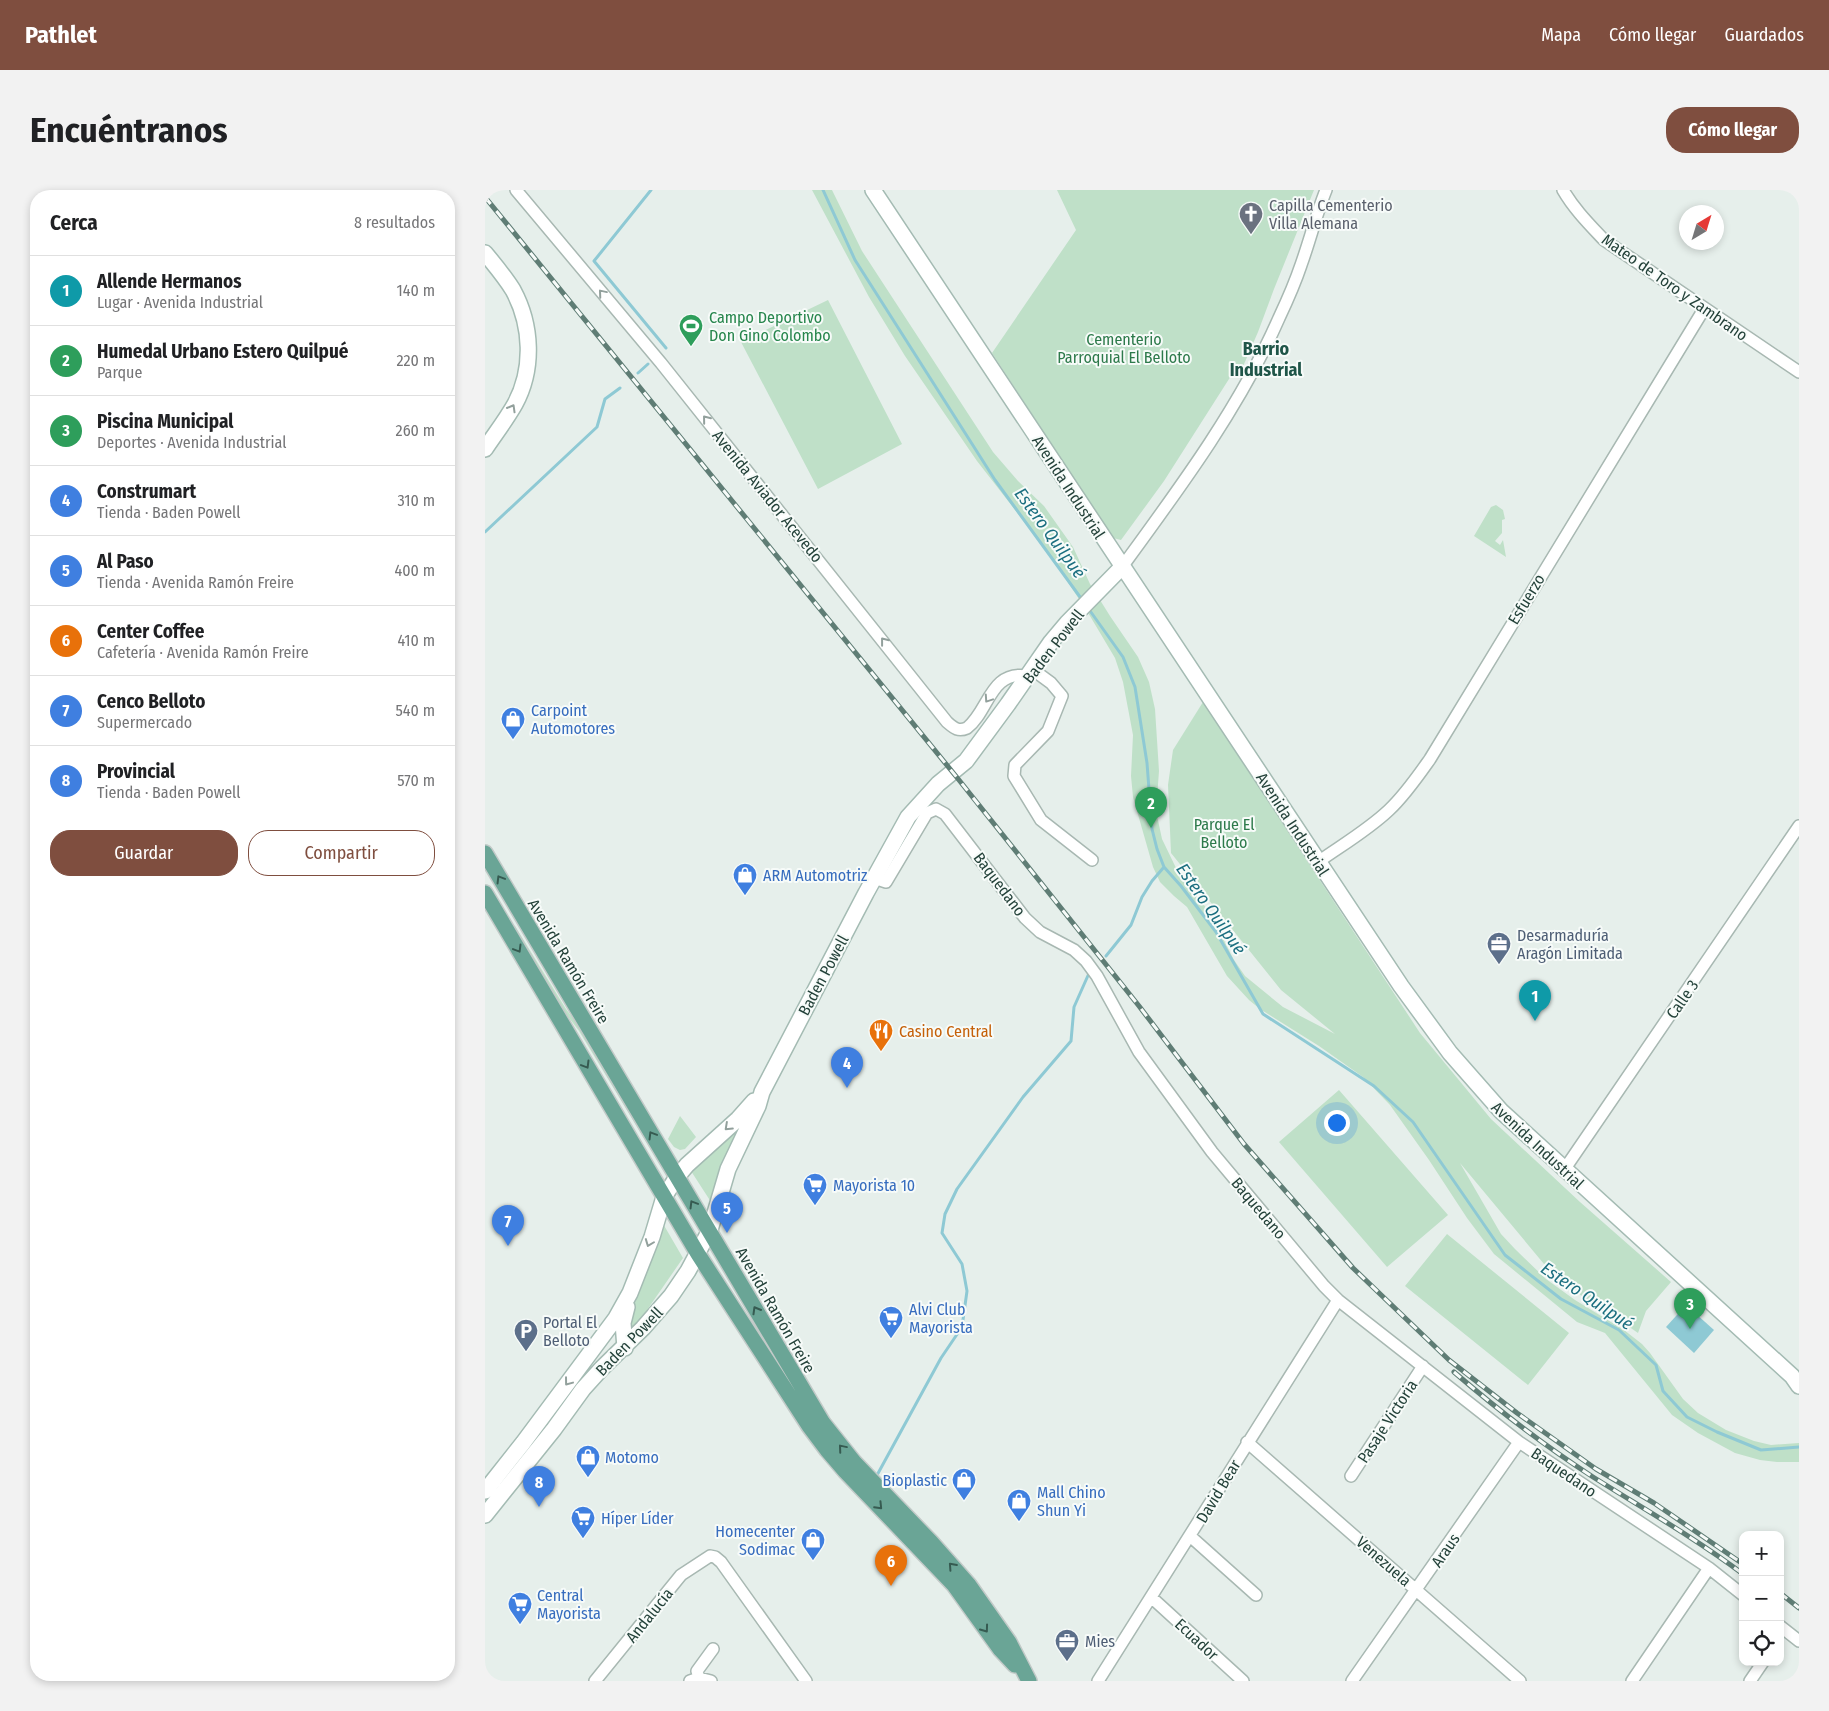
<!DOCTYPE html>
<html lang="es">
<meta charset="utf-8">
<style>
:root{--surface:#fff;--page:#f2f2f2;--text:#202124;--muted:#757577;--line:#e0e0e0;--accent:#7f4e3f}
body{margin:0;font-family:"Fira Sans Condensed",sans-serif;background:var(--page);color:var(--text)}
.controls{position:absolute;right:15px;bottom:15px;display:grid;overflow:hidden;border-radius:10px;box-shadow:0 2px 8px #0003}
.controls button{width:45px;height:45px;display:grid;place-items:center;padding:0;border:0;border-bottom:1px solid var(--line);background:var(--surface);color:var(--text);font:25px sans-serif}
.compass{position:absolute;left:1194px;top:15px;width:45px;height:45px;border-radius:50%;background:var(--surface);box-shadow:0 2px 8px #0003;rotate:38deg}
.you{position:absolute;left:851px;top:932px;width:18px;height:18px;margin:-12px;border:4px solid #fff;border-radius:50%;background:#1a73e8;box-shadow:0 0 0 8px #1a73e833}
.badge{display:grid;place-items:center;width:32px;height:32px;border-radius:50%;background:var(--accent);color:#fff;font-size:16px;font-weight:700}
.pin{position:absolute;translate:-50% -41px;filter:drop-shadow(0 1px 2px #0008)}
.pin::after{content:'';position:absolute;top:26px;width:18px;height:15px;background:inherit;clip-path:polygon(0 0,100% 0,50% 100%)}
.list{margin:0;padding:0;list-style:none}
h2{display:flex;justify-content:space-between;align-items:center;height:65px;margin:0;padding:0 20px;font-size:21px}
h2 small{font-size:16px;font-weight:400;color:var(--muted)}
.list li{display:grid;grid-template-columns:32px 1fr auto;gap:15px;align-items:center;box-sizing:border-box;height:70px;padding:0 20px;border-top:1px solid var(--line)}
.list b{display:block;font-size:19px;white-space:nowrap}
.list p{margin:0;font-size:16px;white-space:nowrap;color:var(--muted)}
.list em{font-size:16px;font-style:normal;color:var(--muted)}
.actions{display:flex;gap:10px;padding:15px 20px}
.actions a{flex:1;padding:11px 0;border:1px solid var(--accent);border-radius:20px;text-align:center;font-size:18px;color:var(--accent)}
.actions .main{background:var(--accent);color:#fff}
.icon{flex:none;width:28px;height:28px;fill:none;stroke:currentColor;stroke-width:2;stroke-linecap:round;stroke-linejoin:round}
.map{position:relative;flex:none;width:1314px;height:1491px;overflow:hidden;border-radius:20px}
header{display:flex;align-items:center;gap:30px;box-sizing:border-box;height:70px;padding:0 25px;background:var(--accent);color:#fff}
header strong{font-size:24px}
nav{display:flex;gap:28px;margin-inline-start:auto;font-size:18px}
.intro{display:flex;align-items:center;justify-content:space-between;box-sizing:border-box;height:120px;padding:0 30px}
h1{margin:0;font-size:35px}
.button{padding:12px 22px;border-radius:20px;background:var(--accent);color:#fff;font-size:18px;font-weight:700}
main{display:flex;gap:30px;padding:0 30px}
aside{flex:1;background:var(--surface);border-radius:20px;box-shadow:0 2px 8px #0003}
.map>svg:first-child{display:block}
.green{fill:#bfe0c8}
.water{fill:#8ec9d4}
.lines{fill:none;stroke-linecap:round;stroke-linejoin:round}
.stream{stroke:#8ec9d4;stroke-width:3}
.street-casing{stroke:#a8b8b2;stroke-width:14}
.secondary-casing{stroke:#a4bbb3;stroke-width:18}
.primary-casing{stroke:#c2cac8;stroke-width:18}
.street{stroke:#fff;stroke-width:11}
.secondary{stroke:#fff;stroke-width:15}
.primary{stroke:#6aa596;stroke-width:15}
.rail-casing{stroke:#5f7d75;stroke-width:5}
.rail{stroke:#f7fbf9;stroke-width:3;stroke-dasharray:9;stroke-linecap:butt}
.oneway{stroke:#92a09c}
.oneway2{stroke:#365b51}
.labels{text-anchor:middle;stroke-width:4;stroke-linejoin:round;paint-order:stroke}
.worship-label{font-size:16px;fill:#5b616d;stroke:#f7fbf9;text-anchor:start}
.street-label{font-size:16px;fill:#24423a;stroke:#f7fbf9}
.leisure-label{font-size:16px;fill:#27864d;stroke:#f7fbf9;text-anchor:start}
.park-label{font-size:16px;fill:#2d7a4b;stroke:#f7fbf9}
.shop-label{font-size:16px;fill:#366cbe;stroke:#f7fbf9;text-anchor:start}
.service-label{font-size:16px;fill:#4e5e75;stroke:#f7fbf9;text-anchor:start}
.food-label{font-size:16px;fill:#c56008;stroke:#f7fbf9;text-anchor:start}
.neighbourhood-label{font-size:18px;font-weight:bold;fill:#1f5548;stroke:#f7fbf9}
.water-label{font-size:18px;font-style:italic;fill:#1c6f80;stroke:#f7fbf9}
</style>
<header>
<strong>Pathlet</strong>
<nav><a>Mapa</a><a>Cómo llegar</a><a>Guardados</a></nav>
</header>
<div class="intro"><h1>Encuéntranos</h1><a class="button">Cómo llegar</a></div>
<main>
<aside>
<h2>Cerca<small>8 resultados</small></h2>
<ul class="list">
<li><span class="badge" style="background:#0f9aa8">1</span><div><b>Allende Hermanos</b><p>Lugar · Avenida Industrial</p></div><em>140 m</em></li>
<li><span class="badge" style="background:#2e9e5b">2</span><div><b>Humedal Urbano Estero Quilpué</b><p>Parque</p></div><em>220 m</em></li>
<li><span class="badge" style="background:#2e9e5b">3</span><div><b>Piscina Municipal</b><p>Deportes · Avenida Industrial</p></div><em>260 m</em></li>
<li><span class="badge" style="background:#3f7fe0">4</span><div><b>Construmart</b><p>Tienda · Baden Powell</p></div><em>310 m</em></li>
<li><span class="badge" style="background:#3f7fe0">5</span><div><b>Al Paso</b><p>Tienda · Avenida Ramón Freire</p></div><em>400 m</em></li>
<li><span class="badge" style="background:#e8710a">6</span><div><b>Center Coffee</b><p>Cafetería · Avenida Ramón Freire</p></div><em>410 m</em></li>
<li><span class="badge" style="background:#3f7fe0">7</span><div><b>Cenco Belloto</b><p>Supermercado</p></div><em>540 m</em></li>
<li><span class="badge" style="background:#3f7fe0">8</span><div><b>Provincial</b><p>Tienda · Baden Powell</p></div><em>570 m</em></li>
</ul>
<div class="actions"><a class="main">Guardar</a><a>Compartir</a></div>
</aside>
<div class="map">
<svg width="1314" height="1491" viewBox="0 0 1314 1491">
<rect width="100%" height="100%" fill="#e6efeb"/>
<path class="green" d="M 327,0 L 347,0 L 377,61 L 508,262 L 533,291 L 559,316 L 588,357 L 605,394 L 625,426 L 653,467 L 664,492 L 670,519 L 674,581 L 671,621 L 677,649 L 692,680 L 725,723 L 749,770 L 760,786 L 798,817 L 850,844 L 796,800 L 686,663 L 683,595 L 688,560 L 718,512 L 935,843 L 1006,929 L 1095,1012 L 1186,1092 L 1161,1121 L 1153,1143 L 1130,1127 L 1106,1114 L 1059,1074 L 975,973 L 1016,1044 L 1030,1059 L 1061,1089 L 1090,1110 L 1139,1140 L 1157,1154 L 1165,1163 L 1198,1209 L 1213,1223 L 1241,1240 L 1269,1251 L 1286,1255 L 1314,1253 L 1314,1272 L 1292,1272 L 1275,1270 L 1250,1263 L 1213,1243 L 1187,1225 L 1120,1143 L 1092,1132 L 1009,1064 L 982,1028 L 944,970 L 905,915 L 878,887 L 834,856 L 775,819 L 764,810 L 742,786 L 702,717 L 689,706 L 675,692 L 668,677 L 648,607 L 646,586 L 648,545 L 638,492 L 630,468 L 602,421 L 562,361 L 492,271 L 420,166 L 384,107 Z
M 572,0 L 829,0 L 789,99 L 773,142 L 756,181 L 751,178 L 679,291 L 636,350 L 628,348 L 507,163 L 591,40 Z
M 343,110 L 417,254 L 333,299 L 256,152 Z
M 1011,315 L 1018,320 L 1020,329 L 1017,330 L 1017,343 L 1010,351 L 1015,355 L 1018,350 L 1021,367 L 989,346 L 1006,317 Z
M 30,736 L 81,819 L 97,840 L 182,981 L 180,983 L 94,841 L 78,820 L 28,738 Z
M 854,900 L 963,1025 L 902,1077 L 794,952 Z
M 195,926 L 211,947 L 200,959 L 195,960 L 189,957 L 183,949 Z
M 250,942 L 254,945 L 226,1012 L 206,981 Z
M 177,1032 L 198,1068 L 151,1136 L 144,1144 C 147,1105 163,1069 177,1032 Z
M 962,1044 L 1084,1143 L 1043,1195 L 920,1096 Z"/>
<path class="water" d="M 1201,1115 L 1229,1140 L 1209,1163 L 1181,1137 Z"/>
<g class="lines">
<path class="stream" d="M 166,0 L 109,71 L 181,158
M 338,0 L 370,70 L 510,290 L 598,411
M 153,183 L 163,174
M 0,342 L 112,237 L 120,209 L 135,198
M 603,418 L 638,467 L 650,497 L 662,573 L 667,639 L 672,659 L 679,677 L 696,696 L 731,742 L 778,824 L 889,896 L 928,932 L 1020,1065 L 1076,1109 L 1134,1140 L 1171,1175 L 1178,1201 L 1202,1227 L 1232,1242 L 1276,1260 L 1314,1257
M 621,766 L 646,735 L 657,707 L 667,691 L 679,677
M 391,1287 L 456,1168 L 477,1137 L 482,1101 L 477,1074 L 457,1043 L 460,1024 L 472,999 L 538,907 L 586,851 L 589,817 L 605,781"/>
<defs>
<path id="street" d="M 31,0 L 176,173 L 462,532 C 469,538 473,542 482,538 C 504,521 505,480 542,486
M 1078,0 C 1089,19 1104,34 1119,50 L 1314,182
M 637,377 C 694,299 755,217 794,128 C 802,111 810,93 816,75 C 825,50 831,25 841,0
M 547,479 L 566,493 L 577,506 L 563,541 L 530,575 L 529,586 L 556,630 L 607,670
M 833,672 C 857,655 883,640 904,620 C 920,605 933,586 945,569 L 1219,119
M 389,688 L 401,692 L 442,623 L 451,619 L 460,624 L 540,728 L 555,742 L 589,760 L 601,771 L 612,786 L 654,862 L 727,962 L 839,1096 L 853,1110 L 1034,1252 L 1224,1378 L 1258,1405
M 1079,980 L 1314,636
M 762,1252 L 1035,1491
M 866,1286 L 938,1176
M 705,1346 L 771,1405
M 666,1407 L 758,1491
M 1295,1436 L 1314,1451
M 214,1488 L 212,1481 L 228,1459
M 110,1491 L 196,1385 L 225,1366 L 230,1367 L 236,1372 L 321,1491
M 205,1491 L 214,1488 L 226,1491
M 613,1491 L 853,1110
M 867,1491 L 1034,1252
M 1147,1491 L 1224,1378
M 1265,1491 L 1278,1472"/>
<path id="secondary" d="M 388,0 L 916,796 L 965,863 L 1016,921 L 1307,1186 L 1314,1196
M 0,63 C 10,75 20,87 28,100 C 47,135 49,179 30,214 C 21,230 10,244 0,259
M 140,1158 L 138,1133 L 142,1117
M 0,1301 L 38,1253 L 131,1128 L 145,1103 L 167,1047 L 179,1007 L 192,987 L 202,975 L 253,929 L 269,911
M 0,1325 L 69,1239 L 98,1199 L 117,1178 L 158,1138 L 186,1106 L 203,1081 L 225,1040 L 243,979 L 273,916 L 277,902 L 381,703 L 423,627 L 453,594 L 481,571 L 523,514 L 566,452 L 582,433 L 637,377"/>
<path id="primary" d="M 0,663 L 338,1233 L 369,1272 L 446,1352 L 484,1395 L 524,1452 L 544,1491
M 0,703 L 213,1064 L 324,1236 L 342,1260 L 360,1281 L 469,1395 L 515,1459 L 530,1475"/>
</defs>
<use href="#street" class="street-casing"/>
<use href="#secondary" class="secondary-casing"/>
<use href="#primary" class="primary-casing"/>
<use href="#street" class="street"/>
<use href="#secondary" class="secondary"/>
<use href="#primary" class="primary"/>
<defs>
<path id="rail" d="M 0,7 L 474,590 L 654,816 L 759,954 L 868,1078 L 964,1170 L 1032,1223 L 1111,1279 L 1169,1313 L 1258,1374
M 969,1182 C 1013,1220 1060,1256 1108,1287 C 1159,1319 1210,1348 1258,1384
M 1295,1403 L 1314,1418"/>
</defs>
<use href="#rail" class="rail-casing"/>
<use href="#rail" class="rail"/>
</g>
<defs><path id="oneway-chevron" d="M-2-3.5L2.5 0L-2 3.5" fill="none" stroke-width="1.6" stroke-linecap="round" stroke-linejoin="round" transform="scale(1.25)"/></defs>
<g class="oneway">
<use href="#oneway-chevron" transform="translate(117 103) rotate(-130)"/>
<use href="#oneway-chevron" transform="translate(27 218) rotate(-60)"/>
<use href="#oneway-chevron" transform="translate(221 229) rotate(-129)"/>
<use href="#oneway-chevron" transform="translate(399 451) rotate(-128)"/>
<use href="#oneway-chevron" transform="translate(503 509) rotate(124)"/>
<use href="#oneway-chevron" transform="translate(243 937) rotate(137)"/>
<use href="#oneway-chevron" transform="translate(164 1053) rotate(111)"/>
<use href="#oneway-chevron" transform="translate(83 1192) rotate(127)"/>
</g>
<g class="oneway2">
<use href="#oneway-chevron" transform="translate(15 689) rotate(-121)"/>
<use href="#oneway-chevron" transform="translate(33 759) rotate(59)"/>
<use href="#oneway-chevron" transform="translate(101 875) rotate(59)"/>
<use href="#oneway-chevron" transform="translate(167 945) rotate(-121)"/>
<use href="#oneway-chevron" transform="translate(208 1014) rotate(-121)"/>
<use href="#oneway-chevron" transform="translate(271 1120) rotate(-120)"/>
<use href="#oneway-chevron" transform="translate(357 1258) rotate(-130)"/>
<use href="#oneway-chevron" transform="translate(394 1316) rotate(46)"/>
<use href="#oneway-chevron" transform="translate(467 1376) rotate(-132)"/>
<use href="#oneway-chevron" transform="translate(500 1439) rotate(54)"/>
</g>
<defs>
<symbol id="church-pin" viewBox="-11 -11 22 30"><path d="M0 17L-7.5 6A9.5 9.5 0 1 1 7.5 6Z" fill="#6b7280" stroke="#f7fbf9"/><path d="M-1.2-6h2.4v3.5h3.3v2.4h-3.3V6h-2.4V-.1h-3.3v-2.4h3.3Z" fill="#fff"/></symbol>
<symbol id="stadium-pin" viewBox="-11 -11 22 30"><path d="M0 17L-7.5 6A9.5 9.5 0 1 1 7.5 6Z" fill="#2e9e5b" stroke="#f7fbf9"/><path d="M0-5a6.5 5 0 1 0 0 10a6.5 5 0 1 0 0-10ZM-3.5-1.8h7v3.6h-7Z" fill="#fff"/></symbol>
<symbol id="shop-pin" viewBox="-11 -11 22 30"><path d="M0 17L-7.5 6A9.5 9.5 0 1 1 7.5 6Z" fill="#3f7fe0" stroke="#f7fbf9"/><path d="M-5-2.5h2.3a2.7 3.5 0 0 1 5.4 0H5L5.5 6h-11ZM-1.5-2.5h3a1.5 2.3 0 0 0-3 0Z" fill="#fff"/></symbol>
<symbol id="office-pin" viewBox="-11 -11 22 30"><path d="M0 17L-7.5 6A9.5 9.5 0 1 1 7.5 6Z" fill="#5c6f8a" stroke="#f7fbf9"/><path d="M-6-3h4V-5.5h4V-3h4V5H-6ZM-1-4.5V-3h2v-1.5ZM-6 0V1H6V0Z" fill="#fff"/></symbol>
<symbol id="restaurant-pin" viewBox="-11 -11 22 30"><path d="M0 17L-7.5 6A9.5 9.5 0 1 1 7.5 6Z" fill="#e8710a" stroke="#f7fbf9"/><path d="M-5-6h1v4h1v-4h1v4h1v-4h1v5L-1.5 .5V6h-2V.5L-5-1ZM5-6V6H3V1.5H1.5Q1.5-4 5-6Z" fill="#fff"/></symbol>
<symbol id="supermarket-pin" viewBox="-11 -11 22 30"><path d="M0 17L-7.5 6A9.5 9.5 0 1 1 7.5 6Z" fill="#3f7fe0" stroke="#f7fbf9"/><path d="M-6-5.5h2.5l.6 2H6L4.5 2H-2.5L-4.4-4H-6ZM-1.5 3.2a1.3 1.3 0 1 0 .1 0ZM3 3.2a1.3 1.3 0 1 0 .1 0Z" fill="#fff"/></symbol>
<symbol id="parking-pin" viewBox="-11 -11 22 30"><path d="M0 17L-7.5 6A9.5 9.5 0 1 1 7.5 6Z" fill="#5c6f8a" stroke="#f7fbf9"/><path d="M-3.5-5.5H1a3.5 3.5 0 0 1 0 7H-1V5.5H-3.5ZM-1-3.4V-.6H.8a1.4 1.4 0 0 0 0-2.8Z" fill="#fff"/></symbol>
</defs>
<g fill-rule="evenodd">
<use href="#church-pin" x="752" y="10" width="28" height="38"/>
<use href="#stadium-pin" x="192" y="122" width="28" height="38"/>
<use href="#shop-pin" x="14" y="515" width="28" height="38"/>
<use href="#shop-pin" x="246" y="671" width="28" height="38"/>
<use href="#office-pin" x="1000" y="740" width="28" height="38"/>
<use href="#restaurant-pin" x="382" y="827" width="28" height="38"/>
<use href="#supermarket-pin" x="316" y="981" width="28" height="38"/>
<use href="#supermarket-pin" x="392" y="1114" width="28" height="38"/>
<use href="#parking-pin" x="27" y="1127" width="28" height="38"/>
<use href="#shop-pin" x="89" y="1253" width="28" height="38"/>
<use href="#shop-pin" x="465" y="1276" width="28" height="38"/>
<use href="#shop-pin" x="520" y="1297" width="28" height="38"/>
<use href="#supermarket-pin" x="84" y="1314" width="28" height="38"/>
<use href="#shop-pin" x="314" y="1336" width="28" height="38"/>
<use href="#supermarket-pin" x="21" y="1400" width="28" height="38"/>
<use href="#office-pin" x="568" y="1437" width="28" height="38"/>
</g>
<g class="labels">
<g class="worship-label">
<text x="784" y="21">Capilla Cementerio<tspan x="784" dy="18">Villa Alemana</tspan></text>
</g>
<g class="street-label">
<text transform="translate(1190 97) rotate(35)" y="6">Mateo de Toro y Zambrano</text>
<text transform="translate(584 297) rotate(57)" y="6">Avenida Industrial</text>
<text transform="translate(283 306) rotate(51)" y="6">Avenida Aviador Acevedo</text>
<text transform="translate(1041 409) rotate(-59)" y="6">Esfuerzo</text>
<text transform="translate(568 456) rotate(-52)" y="6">Baden Powell</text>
<text transform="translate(808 634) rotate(57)" y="6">Avenida Industrial</text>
<text transform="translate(515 694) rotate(53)" y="6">Baquedano</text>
<text transform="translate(84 771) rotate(59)" y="6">Avenida Ramón Freire</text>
<text transform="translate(338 785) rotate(-62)" y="6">Baden Powell</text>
<text transform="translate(1197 809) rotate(-55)" y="6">Calle 3</text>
<text transform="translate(1053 955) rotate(43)" y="6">Avenida Industrial</text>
<text transform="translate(774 1018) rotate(50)" y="6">Baquedano</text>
<text transform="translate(291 1120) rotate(60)" y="6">Avenida Ramón Freire</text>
<text transform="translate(144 1151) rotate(-46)" y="6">Baden Powell</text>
<text transform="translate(902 1231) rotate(-57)" y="6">Pasaje Victoria</text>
<text transform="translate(1079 1282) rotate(34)" y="6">Baquedano</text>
<text transform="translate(733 1301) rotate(-59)" y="6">David Bear</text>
<text transform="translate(960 1360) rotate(-55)" y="6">Araus</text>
<text transform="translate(899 1371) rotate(41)" y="6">Venezuela</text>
<text transform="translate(164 1425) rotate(-51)" y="6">Andalucía</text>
<text transform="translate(712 1449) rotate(43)" y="6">Ecuador</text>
</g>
<g class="leisure-label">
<text x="224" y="133">Campo Deportivo<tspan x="224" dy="18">Don Gino Colombo</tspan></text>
</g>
<g class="park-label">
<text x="639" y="155">Cementerio<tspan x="639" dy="18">Parroquial El Belloto</tspan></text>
<text x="739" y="640">Parque El<tspan x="739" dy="18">Belloto</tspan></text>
</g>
<g class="shop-label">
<text x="46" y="526">Carpoint<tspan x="46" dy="18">Automotores</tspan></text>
<text x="278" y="691">ARM Automotriz</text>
<text x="348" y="1001">Mayorista 10</text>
<text x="424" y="1125">Alvi Club<tspan x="424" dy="18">Mayorista</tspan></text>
<text x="120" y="1273">Motomo</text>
<text x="462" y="1296" text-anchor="end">Bioplastic</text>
<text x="552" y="1308">Mall Chino<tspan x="552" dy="18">Shun Yi</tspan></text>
<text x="116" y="1334">Híper Líder</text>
<text x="310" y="1347" text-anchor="end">Homecenter<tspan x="310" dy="18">Sodimac</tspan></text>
<text x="52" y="1411">Central<tspan x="52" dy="18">Mayorista</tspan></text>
</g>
<g class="service-label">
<text x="1032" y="751">Desarmaduría<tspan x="1032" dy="18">Aragón Limitada</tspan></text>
<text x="58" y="1138">Portal El<tspan x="58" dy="18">Belloto</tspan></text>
<text x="600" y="1457">Mies</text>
</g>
<g class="food-label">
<text x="414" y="847">Casino Central</text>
</g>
<g class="neighbourhood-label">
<text x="781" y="165">Barrio<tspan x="781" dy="21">Industrial</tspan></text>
</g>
<g class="water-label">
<text transform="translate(565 343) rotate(54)" y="6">Estero Quilpué</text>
<text transform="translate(726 719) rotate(55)" y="6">Estero Quilpué</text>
<text transform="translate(1102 1106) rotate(34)" y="6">Estero Quilpué</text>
</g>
</g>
</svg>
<div class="controls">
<button>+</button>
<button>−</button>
<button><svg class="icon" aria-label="locate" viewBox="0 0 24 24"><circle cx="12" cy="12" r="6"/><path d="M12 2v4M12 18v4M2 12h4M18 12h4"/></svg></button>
</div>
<svg class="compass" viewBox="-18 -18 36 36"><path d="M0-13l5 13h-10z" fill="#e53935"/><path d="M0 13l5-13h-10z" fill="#757577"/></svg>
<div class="you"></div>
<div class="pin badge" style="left:1050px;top:831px;background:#0f9aa8">1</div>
<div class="pin badge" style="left:666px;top:638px;background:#2e9e5b">2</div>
<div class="pin badge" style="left:1205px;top:1139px;background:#2e9e5b">3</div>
<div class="pin badge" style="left:362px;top:898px;background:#3f7fe0">4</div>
<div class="pin badge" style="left:242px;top:1043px;background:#3f7fe0">5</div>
<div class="pin badge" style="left:406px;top:1396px;background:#e8710a">6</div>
<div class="pin badge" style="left:23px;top:1056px;background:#3f7fe0">7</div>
<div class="pin badge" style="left:54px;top:1317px;background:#3f7fe0">8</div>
</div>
</main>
